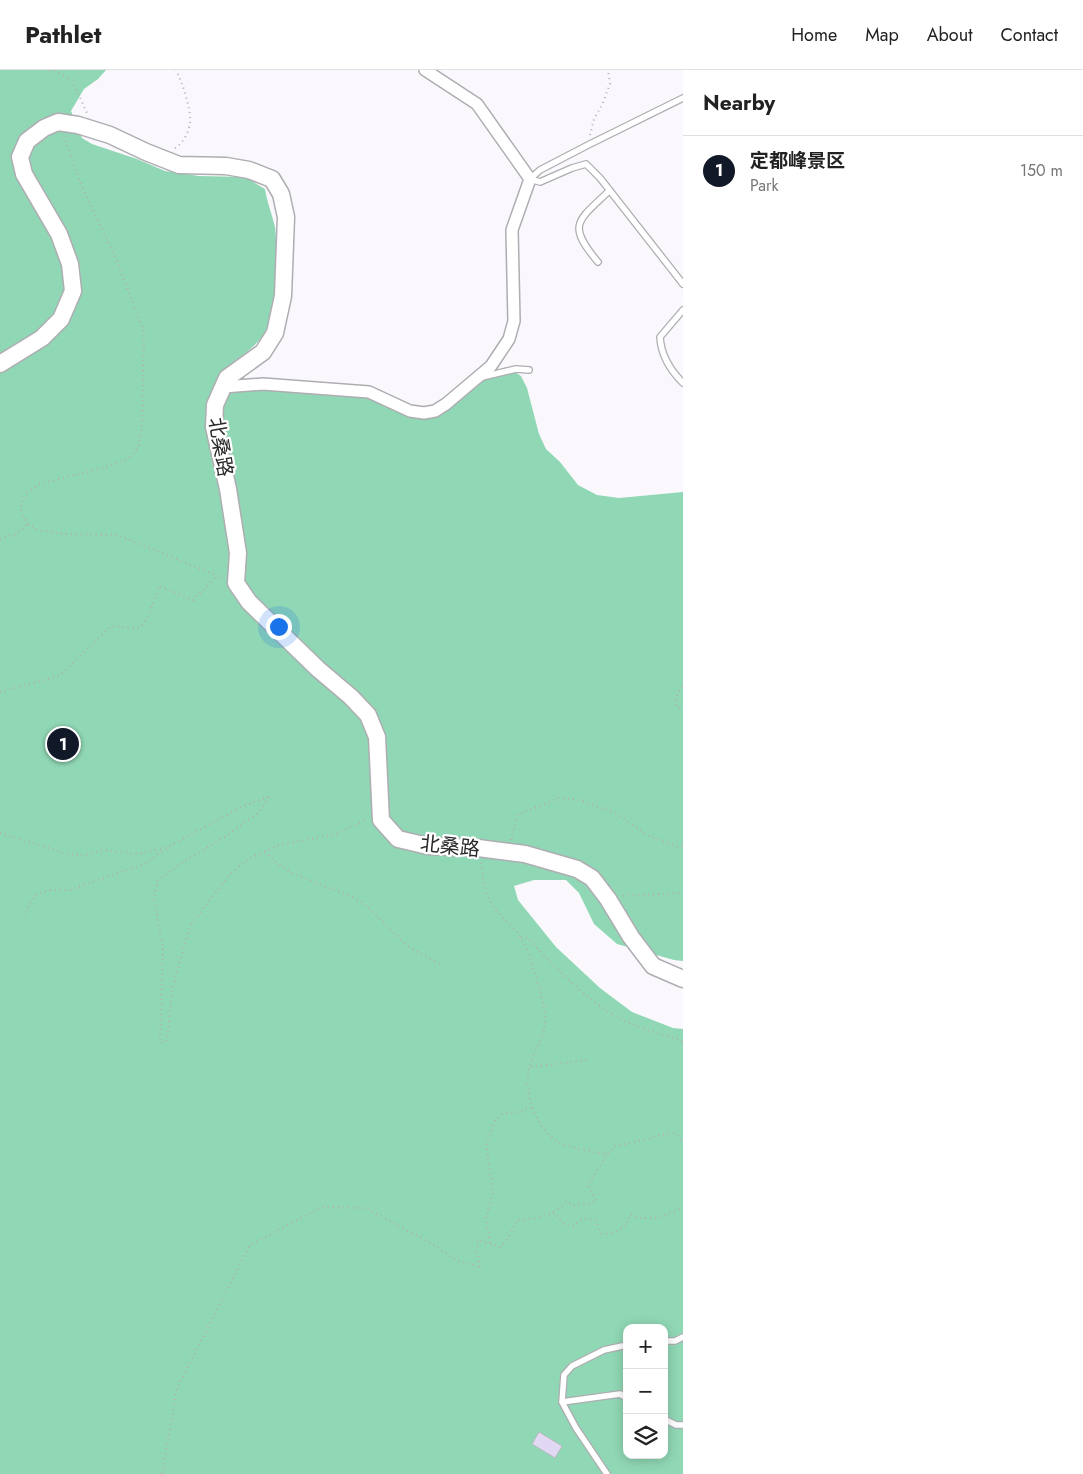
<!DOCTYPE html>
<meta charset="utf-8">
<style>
:root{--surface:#fff;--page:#f2f2f2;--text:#222;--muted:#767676;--line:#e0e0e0;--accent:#111827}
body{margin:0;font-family:Jost,"Noto Sans SC",sans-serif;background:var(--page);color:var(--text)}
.controls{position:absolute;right:15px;bottom:15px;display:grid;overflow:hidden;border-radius:10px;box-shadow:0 2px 12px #0003}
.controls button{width:45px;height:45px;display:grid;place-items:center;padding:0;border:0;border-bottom:1px solid var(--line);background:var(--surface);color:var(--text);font:25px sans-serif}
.you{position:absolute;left:278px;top:556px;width:18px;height:18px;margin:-12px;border:4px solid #fff;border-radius:50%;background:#1a73e8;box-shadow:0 0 0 8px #1a73e833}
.badge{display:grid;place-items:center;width:32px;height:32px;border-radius:50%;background:var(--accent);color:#fff;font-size:16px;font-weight:700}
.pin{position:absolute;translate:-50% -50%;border:2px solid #fff;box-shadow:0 1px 5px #0006}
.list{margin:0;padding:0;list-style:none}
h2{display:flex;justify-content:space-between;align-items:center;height:65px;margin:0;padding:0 20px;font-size:21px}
h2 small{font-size:16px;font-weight:400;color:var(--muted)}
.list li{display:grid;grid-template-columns:32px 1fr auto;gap:15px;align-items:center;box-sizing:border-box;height:70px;padding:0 20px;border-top:1px solid var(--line)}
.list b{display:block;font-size:19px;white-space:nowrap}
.list p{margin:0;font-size:16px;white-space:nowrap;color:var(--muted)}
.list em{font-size:16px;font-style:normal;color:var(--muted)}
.icon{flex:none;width:28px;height:28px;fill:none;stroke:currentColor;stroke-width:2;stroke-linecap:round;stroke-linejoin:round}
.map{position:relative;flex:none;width:683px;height:1404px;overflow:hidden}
header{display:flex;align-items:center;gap:30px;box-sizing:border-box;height:70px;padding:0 25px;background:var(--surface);border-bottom:1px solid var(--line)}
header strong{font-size:24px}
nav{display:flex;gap:28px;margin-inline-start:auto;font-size:18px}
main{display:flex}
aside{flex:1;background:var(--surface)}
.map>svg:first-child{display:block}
.green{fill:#90d7b5;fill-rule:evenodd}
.building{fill:#e1d9f4;stroke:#bbb9bd}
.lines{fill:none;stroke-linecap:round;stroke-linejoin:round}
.lane-casing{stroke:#aeadb1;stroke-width:8}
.street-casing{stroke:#aeadb1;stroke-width:14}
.secondary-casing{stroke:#aeadb1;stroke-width:19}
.path{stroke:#b1b0b3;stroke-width:2;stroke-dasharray:1 4;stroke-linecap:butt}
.lane{stroke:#fff;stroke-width:5.5}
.street{stroke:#fff;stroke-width:11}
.secondary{stroke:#fff;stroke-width:16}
.labels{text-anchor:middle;stroke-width:4.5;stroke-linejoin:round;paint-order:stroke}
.street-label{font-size:20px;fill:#2a2a2b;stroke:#fff}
</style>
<header>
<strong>Pathlet</strong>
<nav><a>Home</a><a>Map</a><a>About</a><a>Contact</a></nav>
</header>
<main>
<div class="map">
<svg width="683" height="1404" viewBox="0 0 683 1404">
<rect width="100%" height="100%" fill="#faf8fc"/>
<path class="green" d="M 0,0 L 106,0 L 98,9 L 84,19 L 71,41 L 82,68 L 92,74 L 137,89 L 165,101 L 199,106 L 245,107 L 265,119 C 267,132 272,144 275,157 C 278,179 276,245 264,264 C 256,276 244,284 233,293 L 254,321 L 339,319 L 408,339 L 429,336 L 448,331 L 506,297 L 521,306 L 527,318 L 539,364 L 546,379 L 560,392 L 578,415 L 597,425 L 619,428 L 683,422 L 683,891 L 674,890 L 617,874 L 594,854 L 579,823 L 566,810 L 534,810 L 514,816 L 518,830 L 556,877 L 600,918 L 632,942 L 673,958 L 683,959 L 683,1404 L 0,1404 ZM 627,1258 L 664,1258 L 664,1385 L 627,1385 Z"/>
<path class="building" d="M 539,1362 L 562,1376 L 555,1388 L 532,1374 Z"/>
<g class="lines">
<defs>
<path id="lane" d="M 683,28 L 588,75 L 540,100 L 530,109 L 540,112 L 572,98 L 586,94 L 600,108 L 683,214
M 598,192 C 566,154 578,151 609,121
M 683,240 L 660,267 C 661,286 670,300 683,313
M 482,307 L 516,299 L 529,300
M 664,1271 L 675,1271 L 683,1267
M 562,1332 L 620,1324 L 627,1328
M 664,1349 L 676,1355 L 683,1355
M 607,1404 L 576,1358 L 562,1332 L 564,1305 L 572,1296 L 604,1280 L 627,1275"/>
<path id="street" d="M 223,317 L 263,314 L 369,322 L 410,341 L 424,343 L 435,341 L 446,334 L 491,296 L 509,269 L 514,251 L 512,160 L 530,109 L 477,34 L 425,0"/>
<path id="secondary" d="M 0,294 L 42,268 L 61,249 L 73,221 L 70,194 L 59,164 L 24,104 L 20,87 L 27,71 L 44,58 L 58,52 L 78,55 L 110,65 L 146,82 L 179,95 L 226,96 L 249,100 L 272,109 L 281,124 L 286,147 L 283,226 L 275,263 L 263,282 L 227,308 L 215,335 L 214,357 L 228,419 L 238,483 L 236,513 L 249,532 L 318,599 L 351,627 L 368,645 L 377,667 L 381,750 L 398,769 L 428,776 L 478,778 L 525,784 L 577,799 L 592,808 L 608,829 L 631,867 L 653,896 L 683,909"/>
</defs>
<use href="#lane" class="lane-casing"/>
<use href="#street" class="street-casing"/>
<use href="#secondary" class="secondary-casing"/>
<path class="path" d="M 49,0 L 54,1 L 72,10 L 87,43
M 590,65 L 594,49 L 602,35 L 610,14 L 608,0
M 64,66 L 81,114 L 116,189 L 144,262 L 142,358 L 138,378 L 128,389 L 103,398 L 39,414 L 25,424 L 21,433 L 22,443 L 28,454 L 38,460 L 63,464 L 118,465 L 223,508
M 175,78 C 183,74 190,60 190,51 C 191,39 182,11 176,0
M 0,469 L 16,464 L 28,454
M 683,617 L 678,622 L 675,634 L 683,641
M 0,622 L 59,606 L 111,556 L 139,558 L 147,549 L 159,516 L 193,530 L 217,506
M 0,763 L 65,783 L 81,786 L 104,780 L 137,784 L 168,777
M 511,770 L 518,744 L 548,733 L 558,728 L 580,730 L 615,743 L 651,767 L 679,777 L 683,775
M 265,781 L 274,791 L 296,805 L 360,830 L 409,877 L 441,895
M 481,793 C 483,807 485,824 493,836 C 501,848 514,856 521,868 C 527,878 531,892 535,904 C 540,920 548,942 544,960 C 540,975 529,990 528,1006 C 526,1030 537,1056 556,1071 C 562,1076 597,1083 607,1084 L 616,1075 L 622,1075 L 670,1063 L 675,1063 L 683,1071
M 623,826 L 683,823
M 24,847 L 30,833 L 37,824 L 49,820 L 70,820 L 144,794 L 170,776 L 243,736 L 268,727 L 260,742 L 223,768 L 180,794 L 158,810 L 154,828 L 163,879 L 160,972 L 165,973 L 168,962 L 172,920 L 190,856 L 229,805 L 248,789 L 279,775 L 337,764 L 367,749
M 521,867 L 528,868 C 555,898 585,929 621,949 C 640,959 663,965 683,971
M 531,997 L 588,990
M 553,1142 L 564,1154 L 573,1156 L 584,1148 L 596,1151 L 602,1164 L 612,1163 L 626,1156 L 630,1144 C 649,1154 664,1145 683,1138
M 490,1173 L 486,1148 L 493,1122 L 486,1075 L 495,1051 L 503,1043 L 517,1042 L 532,1037
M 480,1197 L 477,1182 L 478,1170 L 500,1177 L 508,1169 L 517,1150 C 534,1149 555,1146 566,1132 L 575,1136 L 597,1131 L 588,1115 L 607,1084
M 162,1404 L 177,1318 L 250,1175 L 322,1137 L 366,1138 L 436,1176 L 456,1190 L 480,1197"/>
<use href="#lane" class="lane"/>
<use href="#street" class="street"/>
<use href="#secondary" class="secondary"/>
</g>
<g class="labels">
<g class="street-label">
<text transform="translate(221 377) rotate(80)" y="7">北桑路</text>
<text transform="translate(450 776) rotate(6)" y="7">北桑路</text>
</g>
</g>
</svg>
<div class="controls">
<button>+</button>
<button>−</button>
<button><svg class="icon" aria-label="layers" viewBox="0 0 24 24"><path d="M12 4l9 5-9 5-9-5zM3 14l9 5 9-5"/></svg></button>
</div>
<div class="you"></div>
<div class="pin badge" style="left:63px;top:674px">1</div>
</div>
<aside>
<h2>Nearby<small></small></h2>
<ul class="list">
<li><span class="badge">1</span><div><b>定都峰景区</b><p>Park</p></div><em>150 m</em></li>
</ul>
</aside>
</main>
